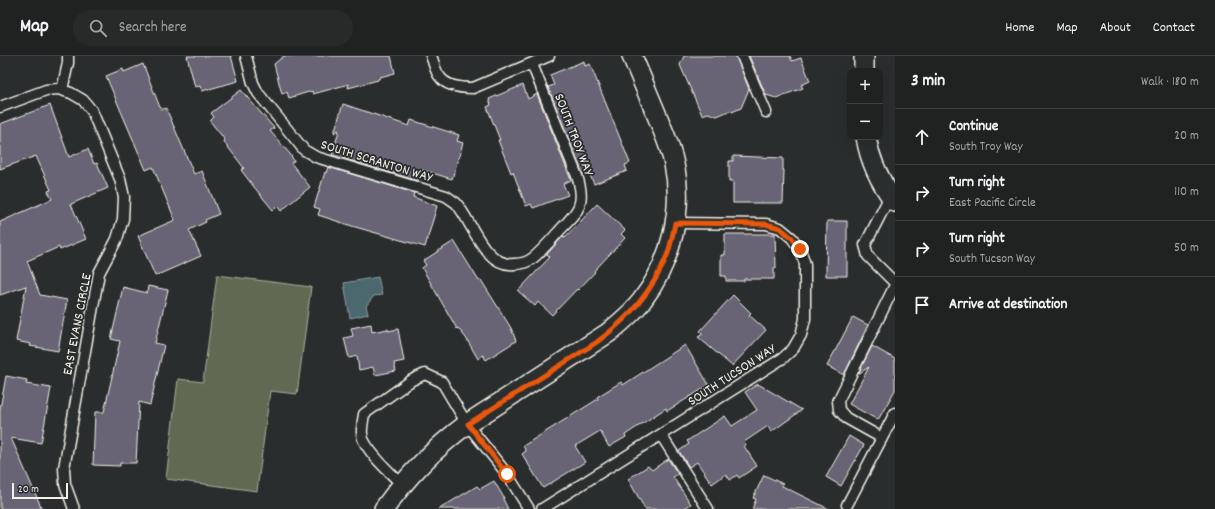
<!DOCTYPE html>
<meta charset="utf-8">
<style>
:root{--surface:#202222;--page:#282a2a;--text:#f1f3f6;--muted:#a2a4a5;--line:#3d3f40}
body{margin:0;font-family:Dekko,sans-serif;background:var(--page);color:var(--text)}
.controls{position:absolute;right:12px;top:12px;display:grid;overflow:hidden;border-radius:8px;box-shadow:0 4px 16px #0002}
.controls button{width:36px;height:36px;display:grid;place-items:center;padding:0;border:0;border-bottom:1px solid var(--line);background:var(--surface);color:var(--text);font:20px sans-serif}
.scale{position:absolute;left:12px;bottom:10px;width:56px;box-sizing:border-box;padding-left:4px;border:2px solid #f4f1e8;border-top:0;font-size:11px;line-height:14px;white-space:nowrap;color:#f4f1e8;-webkit-text-stroke:3px #2a2d2e;paint-order:stroke}
.stop{position:absolute;width:12px;height:12px;margin:-9px;border:3px solid #ea580c;border-radius:50%;background:#fff}
.stop.end{background:#ea580c;border-color:#fff;box-shadow:0 1px 4px #0008}
.list{margin:0;padding:0;list-style:none}
h2{display:flex;justify-content:space-between;align-items:center;height:52px;margin:0;padding:0 16px;font-size:17px}
h2 small{font-size:13px;font-weight:400;color:var(--muted)}
.list li{display:grid;grid-template-columns:26px 1fr auto;gap:12px;align-items:center;box-sizing:border-box;height:56px;padding:0 16px;border-top:1px solid var(--line)}
.list b{display:block;font-size:15px;white-space:nowrap}
.list p{margin:0;font-size:13px;white-space:nowrap;color:var(--muted)}
.list em{font-size:13px;font-style:normal;color:var(--muted)}
.icon{flex:none;width:22px;height:22px;fill:none;stroke:currentColor;stroke-width:2;stroke-linecap:round;stroke-linejoin:round}
.map{position:relative;flex:none;width:895px;height:453px;overflow:hidden}
header{display:flex;align-items:center;gap:24px;box-sizing:border-box;height:56px;padding:0 20px;background:var(--surface);border-bottom:1px solid var(--line)}
header strong{font-size:19px}
nav{display:flex;gap:22px;margin-inline-start:auto;font-size:14px}
.search{width:280px;height:36px;background:var(--page);display:flex;align-items:center;gap:10px;box-sizing:border-box;padding:0 14px;border-radius:22px;color:var(--muted);font-size:15px}
main{display:flex}
aside{flex:1;background:var(--surface)}
.map>svg:first-child{display:block}
.green{fill:#606b52;stroke:#aaae9d}
.water{fill:#4b676e;stroke:#8f9e9f}
.building{fill:#676374;stroke:#f4f1e8}
.lines{fill:none;stroke-linecap:round;stroke-linejoin:round}
.lane-casing{stroke:#f4f1e8;stroke-width:13}
.street-casing{stroke:#f4f1e8;stroke-width:22}
.lane{stroke:#2a2d2e;stroke-width:10}
.street{stroke:#2a2d2e;stroke-width:19}
.route{stroke:#ea580c;stroke-width:5}
.labels{text-anchor:middle;stroke-width:3.5;stroke-linejoin:round;paint-order:stroke}
.street-label{font-size:14px;fill:#f4f1e8;stroke:#2a2d2e}
</style>
<header>
<strong>Map</strong>
<div class="search"><svg class="icon" aria-label="search" viewBox="0 0 24 24"><circle cx="10" cy="10" r="6"/><path d="M15 15l6 6"/></svg>Search here</div>
<nav><a>Home</a><a>Map</a><a>About</a><a>Contact</a></nav>
</header>
<main>
<div class="map">
<svg width="895" height="453" viewBox="0 0 895 453">
<rect width="100%" height="100%" fill="#2a2d2e"/>
<filter id="ink" filterUnits="userSpaceOnUse"><feTurbulence type="fractalNoise" baseFrequency=".025" numOctaves="2"/><feDisplacementMap in="SourceGraphic" scale="8" xChannelSelector="R" yChannelSelector="G"/><feConvolveMatrix kernelMatrix="1 2 1 2 8 2 1 2 1" color-interpolation-filters="sRGB"/></filter>
<g filter="url(#ink)">
<path class="green" d="M 217,219 L 311,231 L 297,338 L 270,335 L 257,435 L 166,423 L 178,323 L 203,326 Z"/>
<path class="water" d="M 378,221 L 382,239 L 374,240 L 366,250 L 368,258 L 350,262 L 344,227 Z"/>
<path class="building" d="M 187,0 L 231,0 L 238,25 L 202,35 L 200,30 L 195,31 Z
M 284,0 L 391,0 L 395,17 L 380,21 L 380,22 L 378,23 L 378,24 L 348,32 L 349,28 L 313,38 L 312,35 L 289,42 L 287,36 L 282,38 L 274,8 Z
M 684,0 L 736,0 L 749,33 L 741,52 L 732,56 L 731,54 L 717,60 L 708,57 L 702,59 L 680,9 Z
M 749,0 L 790,0 L 792,5 L 801,2 L 810,25 L 801,29 L 803,32 L 776,42 L 766,39 Z
M 584,5 L 585,10 L 590,8 L 630,107 L 625,109 L 627,115 L 594,128 L 589,117 L 583,119 L 548,31 L 554,29 L 550,19 Z
M 143,8 L 161,54 L 166,52 L 194,118 L 202,115 L 219,158 L 205,164 L 206,166 L 189,174 L 201,200 L 155,220 L 138,180 L 175,164 L 153,111 L 146,114 L 106,20 L 123,13 L 124,16 Z
M 523,29 L 528,43 L 537,38 L 571,124 L 563,128 L 568,139 L 533,152 L 531,148 L 526,150 L 513,116 L 511,117 L 498,84 L 500,84 L 487,51 L 491,49 L 489,43 Z
M 241,34 L 274,72 L 270,75 L 290,98 L 294,105 L 291,107 L 310,131 L 281,155 L 277,150 L 273,154 L 254,131 L 241,114 L 244,112 L 224,86 L 225,84 L 210,65 L 214,61 L 211,57 Z
M 343,48 L 409,70 L 411,64 L 459,79 L 457,85 L 463,87 L 452,123 L 422,114 L 418,125 L 332,99 L 339,75 L 338,74 L 334,77 Z
M 50,49 L 69,101 L 88,93 L 94,108 L 97,107 L 108,132 L 71,148 L 86,183 L 60,194 L 59,191 L 27,205 L 40,239 L 67,244 L 58,295 L 30,290 L 31,288 L 16,285 L 26,230 L 0,239 L 0,166 L 52,143 L 48,135 L 51,134 L 36,100 L 0,113 L 0,68 Z
M 733,100 L 783,102 L 783,114 L 784,114 L 783,147 L 733,147 L 733,125 L 729,125 L 729,105 L 733,105 Z
M 328,111 L 414,137 L 413,141 L 437,150 L 425,191 L 352,170 L 318,159 L 320,153 L 314,151 L 325,116 L 326,117 Z
M 597,148 L 625,174 L 621,178 L 625,182 L 594,215 L 595,216 L 578,234 L 577,233 L 552,259 L 538,246 L 535,250 L 518,235 L 550,201 L 547,198 L 563,180 L 565,182 Z
M 827,165 L 847,165 L 847,220 L 826,220 Z
M 725,178 L 775,178 L 776,212 L 774,212 L 774,223 L 744,223 L 744,225 L 726,225 L 726,220 L 721,220 L 721,199 L 725,199 Z
M 454,185 L 479,225 L 481,224 L 511,272 L 516,285 L 486,304 L 483,299 L 478,303 L 466,282 L 458,272 L 457,273 L 422,212 L 426,209 L 423,205 Z
M 148,230 L 168,234 L 155,287 L 164,289 L 150,349 L 139,346 L 136,407 L 120,407 L 120,410 L 93,409 L 95,356 L 104,356 L 120,285 L 111,283 L 123,231 L 147,237 Z
M 733,239 L 751,257 L 749,259 L 766,274 L 732,310 L 698,281 L 703,278 L 700,275 Z
M 853,261 L 868,269 L 844,319 L 827,310 Z
M 371,268 L 372,276 L 388,273 L 388,275 L 398,273 L 404,305 L 394,307 L 396,315 L 375,319 L 373,311 L 359,314 L 357,300 L 349,302 L 344,282 L 353,280 L 351,272 Z
M 685,289 L 709,329 L 667,355 L 666,352 L 625,379 L 626,381 L 609,391 L 600,375 L 575,390 L 585,406 L 543,432 L 522,398 L 526,395 L 523,390 L 598,343 L 597,341 L 621,326 L 623,329 Z
M 872,290 L 895,303 L 895,334 L 878,364 L 849,348 L 869,311 L 858,318 Z
M 6,320 L 27,324 L 26,328 L 51,332 L 41,387 L 11,382 L 42,453 L 0,453 L 0,353 Z
M 758,328 L 802,354 L 771,376 L 768,370 L 744,386 L 746,389 L 744,390 L 757,410 L 739,422 L 737,419 L 730,424 L 726,418 L 712,428 L 697,406 L 689,411 L 679,395 L 689,388 L 687,385 L 725,360 L 732,370 L 757,354 L 745,336 Z
M 849,380 L 864,389 L 841,430 L 826,421 Z
M 668,403 L 678,418 L 673,421 L 691,448 L 683,453 L 645,453 L 628,423 L 648,410 L 652,414 Z
M 764,419 L 783,428 L 782,430 L 829,453 L 752,453 L 756,443 L 753,442 Z
M 494,425 L 504,442 L 503,443 L 508,453 L 439,453 L 477,430 L 480,433 Z"/>
<g class="lines">
<defs>
<path id="lane" d="M 246,0 L 253,27 L 258,37 L 304,94 L 316,101 L 446,140 C 449,142 453,145 456,147 C 472,165 484,211 514,208 C 521,208 528,206 533,202 C 543,194 552,183 561,173 C 579,155 586,147 577,120 L 532,8
M 431,0 C 434,6 435,16 440,21 C 447,31 462,32 473,32 L 549,0
M 742,0 L 766,56
M 62,34 L 68,7 L 68,0
M 0,51 L 46,34 L 58,33 L 71,37 L 83,44 L 92,55 L 120,123 L 124,141 L 123,163 L 117,183 L 99,217 L 64,412 L 65,428 L 74,453
M 890,140 L 865,189 L 868,200 L 895,227
M 661,379 L 708,453
M 882,382 L 846,362 L 839,354 L 838,345 L 895,229
M 402,429 C 390,416 370,399 363,383 C 360,375 363,366 364,358 L 412,324 L 425,318 L 442,326 L 467,368 L 507,418 L 529,453
M 847,449 L 895,357
M 542,453 L 783,302 L 793,293 L 801,279 L 805,263 L 805,208 L 800,193 L 792,182 L 780,172 L 766,168 L 675,167"/>
<path id="street" d="M 864,15 L 864,0
M 866,81 C 870,106 880,126 895,146
M 384,453 C 407,420 435,392 467,368 L 608,277 C 620,267 634,256 643,243 C 671,206 684,154 674,108 C 671,92 664,77 658,62 C 649,41 641,21 632,0"/>
</defs>
<use href="#lane" class="lane-casing"/>
<use href="#street" class="street-casing"/>
<use href="#lane" class="lane"/>
<use href="#street" class="street"/>
</g>
</g>
<g class="lines" filter="url(#ink)">
<path class="route" d="M 507,418 L 468,368 L 597,286 C 629,262 653,235 668,197 C 671,188 673,177 675,167 L 766,168 L 780,172 L 792,182 L 800,193"/>
</g>
<g class="labels">
<g class="street-label">
<text transform="translate(575 78) rotate(69)" y="5">SOUTH TROY WAY</text>
<text transform="translate(377 104) rotate(17)" y="5">SOUTH SCRANTON WAY</text>
<text transform="translate(76 268) rotate(-79)" y="5">EAST EVANS CIRCLE</text>
<text transform="translate(731 318) rotate(-33)" y="5">SOUTH TUCSON WAY</text>
</g>
</g>
</svg>
<div class="controls">
<button>+</button>
<button>−</button>
</div>
<div class="scale">20 m</div>
<div class="stop" style="left:507px;top:418px"></div>
<div class="stop end" style="left:800px;top:193px"></div>
</div>
<aside>
<h2>3 min<small>Walk · 180 m</small></h2>
<ul class="list">
<li><svg class="icon" aria-label="ahead" viewBox="0 0 24 24"><path d="M12 20V5M6 11l6-6 6 6"/></svg><div><b>Continue</b><p>South Troy Way</p></div><em>20 m</em></li>
<li><svg class="icon" aria-label="right" viewBox="0 0 24 24"><path d="M7 20v-9h11M14 6l5 5-5 5"/></svg><div><b>Turn right</b><p>East Pacific Circle</p></div><em>110 m</em></li>
<li><svg class="icon" aria-label="right" viewBox="0 0 24 24"><path d="M7 20v-9h11M14 6l5 5-5 5"/></svg><div><b>Turn right</b><p>South Tucson Way</p></div><em>50 m</em></li>
<li><svg class="icon" aria-label="arrive" viewBox="0 0 24 24"><path d="M6 21V4h12l-3 4 3 4H6"/></svg><div><b>Arrive at destination</b></div></li>
</ul>
</aside>
</main>
